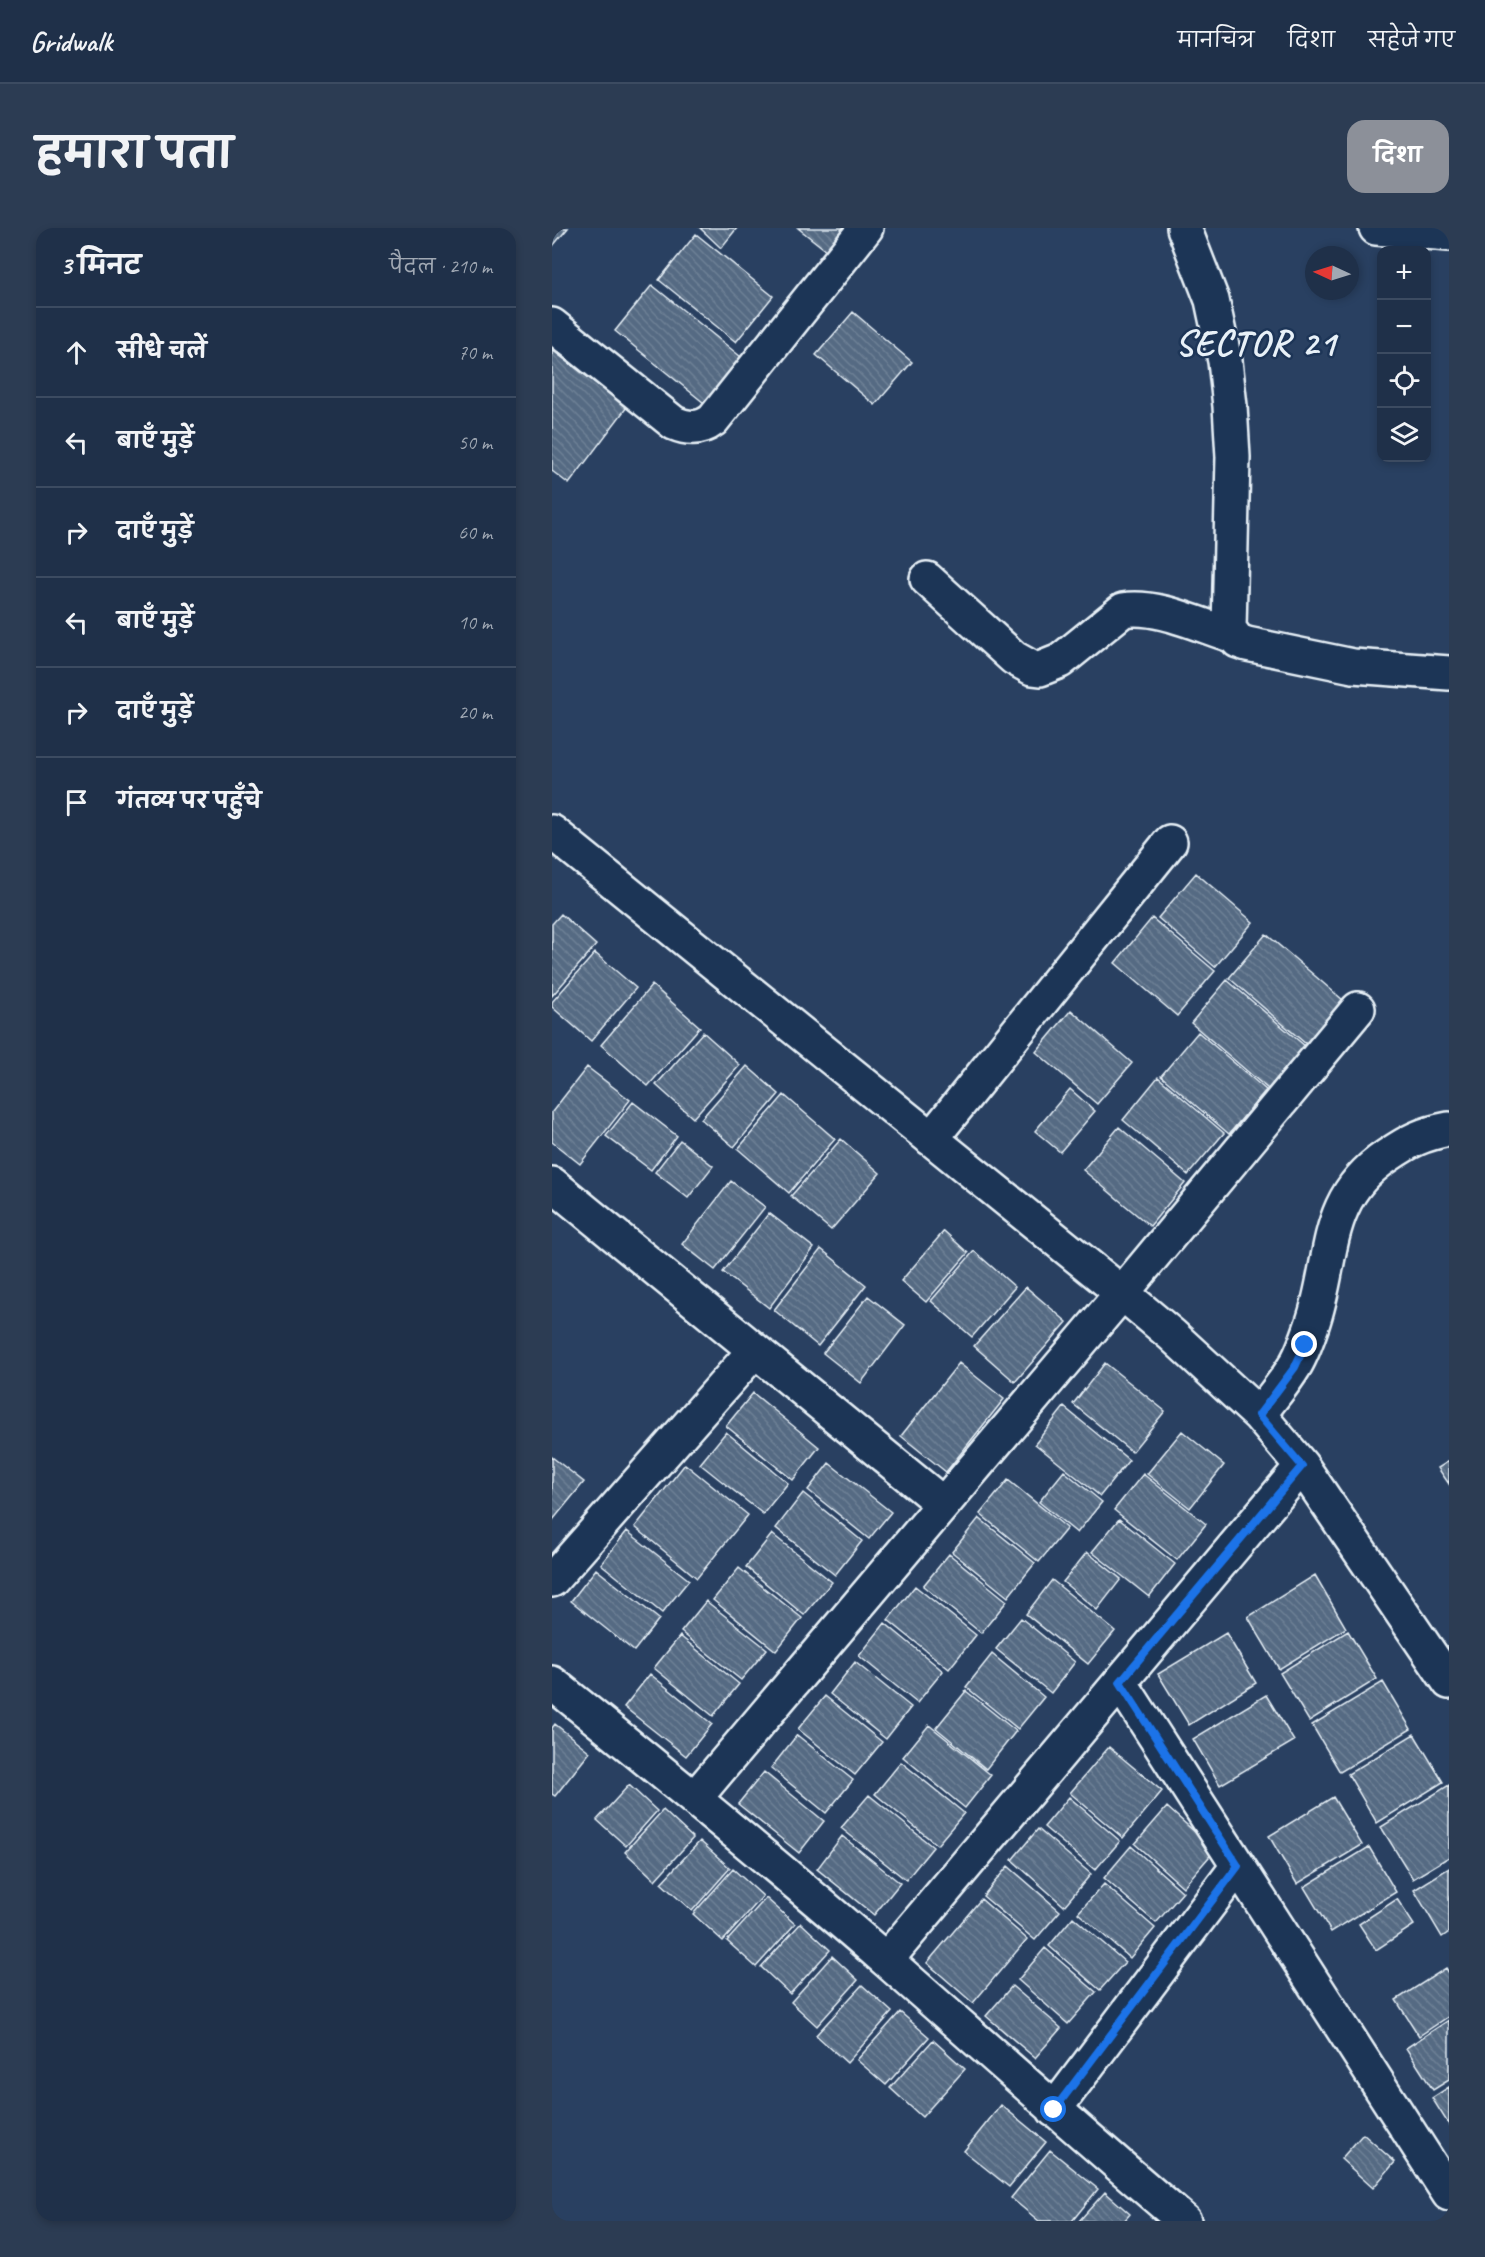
<!DOCTYPE html>
<html lang="hi">
<meta charset="utf-8">
<style>
:root{--surface:#1f3049;--page:#2c3c53;--text:#f1f3f6;--muted:#a1a9b4;--line:#3c4b61;--accent:#8c9099}
body{margin:0;font-family:Caveat,"Playpen Sans Deva",sans-serif;background:var(--page);color:var(--text)}
.controls{position:absolute;right:18px;top:18px;display:grid;overflow:hidden;border-radius:12px;box-shadow:0 3px 9px #0003}
.controls button{width:54px;height:54px;display:grid;place-items:center;padding:0;border:0;border-bottom:2px solid var(--line);background:var(--surface);color:var(--text);font:30px sans-serif}
.compass{position:absolute;left:753px;top:18px;width:54px;height:54px;border-radius:50%;background:var(--surface);box-shadow:0 3px 9px #0003;rotate:274deg}
.stop{position:absolute;width:18px;height:18px;margin:-14px;border:4px solid #1a73e8;border-radius:50%;background:#fff}
.stop.end{background:#1a73e8;border-color:#fff;box-shadow:0 2px 6px #0008}
.list{margin:0;padding:0;list-style:none}
h2{display:flex;justify-content:space-between;align-items:center;height:78px;margin:0;padding:0 24px;font-size:26px}
h2 small{font-size:20px;font-weight:400;color:var(--muted)}
.list li{display:grid;grid-template-columns:39px 1fr auto;gap:18px;align-items:center;box-sizing:border-box;height:90px;padding:0 24px;border-top:2px solid var(--line)}
.list b{display:block;font-size:22px;white-space:nowrap}
.list em{font-size:20px;font-style:normal;color:var(--muted)}
.icon{flex:none;width:33px;height:33px;fill:none;stroke:currentColor;stroke-width:2;stroke-linecap:round;stroke-linejoin:round}
.map{position:relative;flex:none;width:897px;height:1993px;overflow:hidden;border-radius:18px}
header{display:flex;align-items:center;gap:36px;box-sizing:border-box;height:84px;padding:0 30px;background:var(--surface);border-bottom:2px solid var(--line)}
header strong{font-size:28px}
nav{display:flex;gap:33px;margin-inline-start:auto;font-size:21px}
.intro{display:flex;align-items:center;justify-content:space-between;box-sizing:border-box;height:144px;padding:0 36px}
h1{margin:0;font-size:42px}
.button{padding:15px 27px;border-radius:18px;background:var(--accent);color:#fff;font-size:21px;font-weight:700}
main{display:flex;gap:36px;padding:0 36px}
aside{flex:1;background:var(--surface);border-radius:18px;box-shadow:0 3px 9px #0003}
.map>svg:first-child{display:block}
.building{fill:url(#building-back-hatch);stroke:#e8f1f8;stroke-width:1.5}
.lines{fill:none;stroke-linecap:round;stroke-linejoin:round}
.minor-casing{stroke:#e8f1f8;stroke-width:38}
.minor{stroke:#1d3557;stroke-width:33}
.route{stroke:#1a73e8;stroke-width:8}
.labels{text-anchor:middle;stroke-width:5;stroke-linejoin:round;paint-order:stroke}
.district-label{font-size:36px;font-weight:bold;letter-spacing:1.5px;fill:#e8f1f8;stroke:#1d3557}
</style>
<header>
<strong>Gridwalk</strong>
<nav><a>मानचित्र</a><a>दिशा</a><a>सहेजे गए</a></nav>
</header>
<div class="intro"><h1>हमारा पता</h1><a class="button">दिशा</a></div>
<main>
<aside>
<h2>3 मिनट<small>पैदल · 210 m</small></h2>
<ul class="list">
<li><svg class="icon" aria-label="ahead" viewBox="0 0 24 24"><path d="M12 20V5M6 11l6-6 6 6"/></svg><div><b>सीधे चलें</b></div><em>70 m</em></li>
<li><svg class="icon" aria-label="left" viewBox="0 0 24 24"><path d="M17 20v-9H6M10 6l-5 5 5 5"/></svg><div><b>बाएँ मुड़ें</b></div><em>50 m</em></li>
<li><svg class="icon" aria-label="right" viewBox="0 0 24 24"><path d="M7 20v-9h11M14 6l5 5-5 5"/></svg><div><b>दाएँ मुड़ें</b></div><em>60 m</em></li>
<li><svg class="icon" aria-label="left" viewBox="0 0 24 24"><path d="M17 20v-9H6M10 6l-5 5 5 5"/></svg><div><b>बाएँ मुड़ें</b></div><em>10 m</em></li>
<li><svg class="icon" aria-label="right" viewBox="0 0 24 24"><path d="M7 20v-9h11M14 6l5 5-5 5"/></svg><div><b>दाएँ मुड़ें</b></div><em>20 m</em></li>
<li><svg class="icon" aria-label="arrive" viewBox="0 0 24 24"><path d="M6 21V4h12l-3 4 3 4H6"/></svg><div><b>गंतव्य पर पहुँचे</b></div></li>
</ul>
</aside>
<div class="map">
<svg width="897" height="1993" viewBox="0 0 897 1993">
<defs>
<pattern id="building-back-hatch" width="6" height="6" patternUnits="userSpaceOnUse" patternTransform="scale(1.5)"><rect width="6" height="6" fill="#556a83"/><path d="M-1 5l2 2M0 0l6 6M5-1l2 2" fill="none" stroke="#6d8095"/></pattern>
</defs>
<rect width="100%" height="100%" fill="#294061"/>
<filter id="ink" filterUnits="userSpaceOnUse"><feTurbulence type="fractalNoise" baseFrequency=".0167" numOctaves="2"/><feDisplacementMap in="SourceGraphic" scale="12" xChannelSelector="R" yChannelSelector="G"/><feConvolveMatrix kernelMatrix="1 2 1 2 8 2 1 2 1" color-interpolation-filters="sRGB"/></filter>
<g filter="url(#ink)">
<path class="building" d="M 0,0 L 16,0 L 0,19 Z
M 148,0 L 185,0 L 169,20 Z
M 246,0 L 294,0 L 275,23 Z
M 144,6 L 221,68 L 184,114 L 107,52 Z
M 100,57 L 194,133 L 157,179 L 63,103 Z
M 301,84 L 360,134 L 323,177 L 264,127 Z
M 0,122 L 75,179 L 17,256 L 0,243 Z
M 644,645 L 701,694 L 663,739 L 606,690 Z
M 9,686 L 44,717 L 0,768 L 0,696 Z
M 600,690 L 663,743 L 625,788 L 563,735 Z
M 714,706 L 791,772 L 754,816 L 677,750 Z
M 43,725 L 84,760 L 39,813 L 0,779 L 0,774 Z
M 675,752 L 753,818 L 716,861 L 639,795 Z
M 100,757 L 148,799 L 96,858 L 49,817 Z
M 519,782 L 580,835 L 545,876 L 484,824 Z
M 151,804 L 188,837 L 141,890 L 104,857 Z
M 646,804 L 714,862 L 677,906 L 609,848 Z
M 195,838 L 227,866 L 182,919 L 149,891 Z
M 35,839 L 78,872 L 28,936 L 0,914 L 0,884 Z
M 606,849 L 672,905 L 636,947 L 571,892 Z
M 518,861 L 543,883 L 508,924 L 483,903 Z
M 232,867 L 283,911 L 237,965 L 186,921 Z
M 81,874 L 125,908 L 99,942 L 54,908 Z
M 567,899 L 633,955 L 598,998 L 531,942 Z
M 289,911 L 328,945 L 279,1002 L 239,968 Z
M 128,912 L 161,938 L 136,970 L 103,944 Z
M 179,953 L 213,979 L 163,1042 L 130,1016 Z
M 217,985 L 262,1020 L 217,1080 L 171,1044 Z
M 392,1003 L 416,1025 L 374,1074 L 349,1053 Z
M 269,1021 L 314,1057 L 266,1118 L 222,1082 Z
M 422,1023 L 463,1059 L 420,1109 L 379,1073 Z
M 474,1059 L 515,1094 L 463,1154 L 422,1118 Z
M 316,1068 L 353,1097 L 309,1155 L 271,1125 Z
M 407,1135 L 452,1171 L 394,1244 L 349,1208 Z
M 553,1135 L 613,1183 L 580,1224 L 521,1176 Z
M 201,1165 L 267,1219 L 241,1252 L 174,1198 Z
M 512,1179 L 577,1232 L 548,1268 L 483,1216 Z
M 630,1203 L 672,1237 L 638,1280 L 595,1246 Z
M 174,1204 L 236,1255 L 211,1286 L 148,1236 Z
M 0,1229 L 32,1254 L 1,1292 L 0,1291 Z
M 897,1233 L 897,1256 L 886,1240 Z
M 277,1235 L 339,1284 L 317,1311 L 256,1262 Z
M 133,1236 L 196,1287 L 145,1350 L 83,1299 Z
M 512,1243 L 550,1274 L 525,1305 L 487,1274 Z
M 591,1246 L 654,1296 L 625,1332 L 562,1282 Z
M 456,1252 L 515,1300 L 487,1334 L 428,1286 Z
M 251,1265 L 310,1313 L 283,1347 L 224,1300 Z
M 427,1290 L 483,1335 L 456,1369 L 400,1324 Z
M 567,1291 L 623,1336 L 597,1369 L 540,1324 Z
M 75,1303 L 137,1352 L 110,1385 L 49,1336 Z
M 220,1306 L 280,1354 L 252,1387 L 194,1339 Z
M 535,1324 L 569,1351 L 545,1382 L 511,1354 Z
M 397,1326 L 455,1373 L 429,1405 L 371,1358 Z
M 187,1340 L 250,1390 L 224,1423 L 161,1372 Z
M 44,1341 L 107,1391 L 82,1423 L 19,1373 Z
M 763,1347 L 794,1400 L 727,1441 L 696,1389 Z
M 500,1352 L 563,1403 L 536,1436 L 474,1386 Z
M 363,1358 L 424,1407 L 397,1441 L 336,1392 Z
M 154,1373 L 215,1421 L 189,1452 L 129,1404 Z
M 469,1390 L 523,1434 L 499,1465 L 444,1421 Z
M 333,1395 L 391,1443 L 365,1475 L 307,1428 Z
M 796,1403 L 825,1451 L 757,1493 L 728,1445 Z
M 674,1405 L 704,1455 L 637,1497 L 606,1446 Z
M 128,1408 L 187,1456 L 161,1488 L 102,1440 Z
M 440,1426 L 492,1469 L 466,1501 L 414,1459 Z
M 303,1434 L 359,1479 L 334,1511 L 278,1466 Z
M 98,1446 L 160,1496 L 134,1528 L 72,1479 Z
M 831,1454 L 859,1501 L 788,1544 L 760,1497 Z
M 414,1463 L 464,1503 L 434,1541 L 384,1500 Z
M 714,1467 L 742,1513 L 668,1557 L 641,1511 Z
M 273,1468 L 330,1514 L 303,1547 L 246,1501 Z
M 3,1496 L 38,1524 L 3,1568 L 0,1566 L 0,1500 Z
M 377,1497 L 439,1547 L 413,1580 L 351,1529 Z
M 862,1506 L 891,1554 L 825,1595 L 796,1546 Z
M 245,1507 L 301,1552 L 274,1585 L 219,1540 Z
M 557,1519 L 610,1563 L 571,1610 L 518,1565 Z
M 349,1534 L 412,1585 L 385,1617 L 323,1566 Z
M 212,1544 L 272,1593 L 247,1625 L 186,1576 Z
M 77,1557 L 105,1583 L 74,1618 L 45,1592 Z
M 897,1557 L 897,1629 L 861,1651 L 829,1599 Z
M 317,1567 L 381,1619 L 354,1652 L 289,1600 Z
M 517,1569 L 568,1613 L 543,1642 L 492,1599 Z
M 781,1569 L 810,1617 L 745,1656 L 717,1608 Z
M 615,1579 L 663,1622 L 631,1659 L 583,1616 Z
M 111,1582 L 141,1610 L 103,1652 L 73,1624 Z
M 486,1601 L 539,1646 L 512,1678 L 460,1632 Z
M 290,1608 L 348,1655 L 322,1687 L 265,1641 Z
M 148,1613 L 178,1640 L 140,1683 L 109,1655 Z
M 579,1618 L 631,1664 L 604,1695 L 552,1650 Z
M 817,1619 L 844,1664 L 779,1704 L 752,1659 Z
M 456,1638 L 508,1683 L 483,1712 L 431,1668 Z
M 897,1640 L 897,1704 L 890,1709 L 862,1662 Z
M 181,1641 L 211,1668 L 171,1713 L 141,1686 Z
M 552,1656 L 603,1700 L 578,1730 L 526,1685 Z
M 214,1670 L 243,1696 L 204,1739 L 175,1713 Z
M 429,1671 L 475,1711 L 421,1775 L 375,1735 Z
M 845,1671 L 862,1697 L 824,1722 L 807,1696 Z
M 521,1689 L 573,1734 L 548,1762 L 497,1718 Z
M 249,1695 L 278,1722 L 238,1766 L 209,1739 Z
M 493,1720 L 544,1764 L 516,1796 L 466,1752 Z
M 280,1728 L 306,1752 L 265,1798 L 239,1774 Z
M 894,1740 L 897,1745 L 897,1788 L 867,1808 L 844,1772 Z
M 310,1757 L 340,1784 L 295,1835 L 264,1807 Z
M 460,1758 L 509,1800 L 483,1830 L 434,1788 Z
M 348,1784 L 377,1809 L 334,1857 L 305,1832 Z
M 897,1792 L 897,1852 L 881,1862 L 854,1820 Z
M 381,1812 L 413,1841 L 370,1889 L 338,1860 Z
M 897,1859 L 897,1897 L 880,1870 Z
M 449,1877 L 494,1914 L 457,1959 L 412,1923 Z
M 811,1906 L 843,1934 L 821,1960 L 789,1931 Z
M 498,1922 L 546,1961 L 520,1993 L 487,1993 L 459,1970 Z
M 553,1964 L 578,1986 L 572,1993 L 527,1993 Z"/>
<g class="lines">
<defs>
<path id="minor" d="M 632,0 L 660,72 L 673,133 L 678,178 L 681,229 L 677,401 L 686,413 L 695,416 L 801,438 L 897,445
M 824,0 L 897,6
M 0,97 L 122,195 C 136,201 148,202 161,192 L 314,0
M 375,351 L 462,430 L 480,440 L 488,441 L 508,433 L 571,382 C 605,376 649,398 682,408
M 0,604 L 570,1065 L 620,1107 L 707,1187 L 750,1238 L 897,1454
M 379,911 L 618,614
M 0,956 L 391,1276
M 707,1187 C 718,1171 732,1156 742,1139 C 750,1127 755,1111 760,1097 C 783,1032 769,972 835,928 C 857,913 870,906 897,901
M 0,1352 L 203,1122
M 568,1454 L 897,1966
M 0,1455 C 113,1546 226,1638 335,1733 C 434,1820 532,1908 632,1993
M 143,1570 L 570,1065 L 806,781
M 334,1732 L 750,1238
M 502,1882 L 686,1638"/>
</defs>
<use href="#minor" class="minor-casing"/>
<use href="#minor" class="minor"/>
</g>
</g>
<g class="lines" filter="url(#ink)">
<path class="route" d="M 502,1882 L 686,1638 L 568,1454 L 750,1238 L 707,1187 L 743,1139 L 753,1117"/>
</g>
<g class="labels">
<g class="district-label">
<text x="704" y="127">SECTOR 21</text>
</g>
</g>
</svg>
<div class="controls">
<button>+</button>
<button>−</button>
<button><svg class="icon" aria-label="locate" viewBox="0 0 24 24"><circle cx="12" cy="12" r="6"/><path d="M12 2v4M12 18v4M2 12h4M18 12h4"/></svg></button>
<button><svg class="icon" aria-label="layers" viewBox="0 0 24 24"><path d="M12 4l9 5-9 5-9-5zM3 14l9 5 9-5"/></svg></button>
</div>
<svg class="compass" viewBox="-18 -18 36 36"><path d="M0-13l5 13h-10z" fill="#e53935"/><path d="M0 13l5-13h-10z" fill="#a1a9b4"/></svg>
<div class="stop" style="left:502px;top:1882px"></div>
<div class="stop end" style="left:753px;top:1117px"></div>
</div>
</main>
